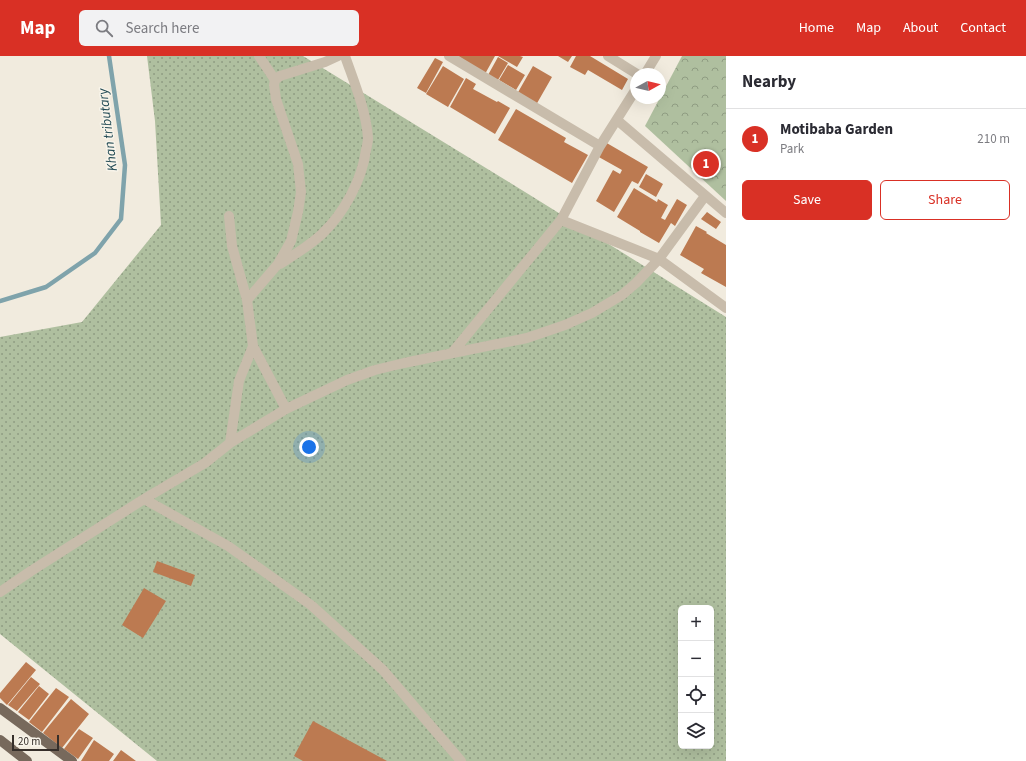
<!DOCTYPE html>
<meta charset="utf-8">
<style>
:root{--surface:#fff;--page:#f2f2f3;--text:#2b2b33;--muted:#7c7c81;--line:#e1e1e2;--accent:#d93025}
body{margin:0;font-family:"Source Sans 3",sans-serif;background:var(--page);color:var(--text)}
.controls{position:absolute;right:12px;bottom:12px;display:grid;overflow:hidden;border-radius:6px;box-shadow:0 4px 16px #0002}
.controls button{width:36px;height:36px;display:grid;place-items:center;padding:0;border:0;border-bottom:1px solid var(--line);background:var(--surface);color:var(--text);font:20px sans-serif}
.compass{position:absolute;left:630px;top:12px;width:36px;height:36px;border-radius:50%;background:var(--surface);box-shadow:0 4px 16px #0002;rotate:82deg}
.scale{position:absolute;left:12px;bottom:10px;width:47px;box-sizing:border-box;padding-left:4px;border:2px solid #362f2a;border-top:0;font-size:11px;line-height:14px;white-space:nowrap;color:#362f2a;-webkit-text-stroke:3px #f8f4ea;paint-order:stroke}
.you{position:absolute;left:309px;top:391px;width:14px;height:14px;margin:-10px;border:3px solid #fff;border-radius:50%;background:#1a73e8;box-shadow:0 0 0 6px #1a73e833}
.badge{display:grid;place-items:center;width:26px;height:26px;border-radius:50%;background:var(--accent);color:#fff;font-size:13px;font-weight:700}
.pin{position:absolute;translate:-50% -50%;border:2px solid #fff;box-shadow:0 1px 4px #0006}
.list{margin:0;padding:0;list-style:none}
h2{display:flex;justify-content:space-between;align-items:center;height:52px;margin:0;padding:0 16px;font-size:17px}
h2 small{font-size:13px;font-weight:400;color:var(--muted)}
.list li{display:grid;grid-template-columns:26px 1fr auto;gap:12px;align-items:center;box-sizing:border-box;height:60px;padding:0 16px;border-top:1px solid var(--line)}
.list b{display:block;font-size:15px;white-space:nowrap}
.list p{margin:0;font-size:13px;white-space:nowrap;color:var(--muted)}
.list em{font-size:13px;font-style:normal;color:var(--muted)}
.actions{display:flex;gap:8px;padding:12px 16px}
.actions a{flex:1;padding:9px 0;border:1px solid var(--accent);border-radius:6px;text-align:center;font-size:14px;color:var(--accent)}
.actions .main{background:var(--accent);color:#fff}
.icon{flex:none;width:22px;height:22px;fill:none;stroke:currentColor;stroke-width:2;stroke-linecap:round;stroke-linejoin:round}
.map{position:relative;flex:none;width:726px;height:705px;overflow:hidden}
header{display:flex;align-items:center;gap:24px;box-sizing:border-box;height:56px;padding:0 20px;background:var(--accent);color:#fff}
header strong{font-size:19px}
nav{display:flex;gap:22px;margin-inline-start:auto;font-size:14px}
.search{width:280px;height:36px;background:var(--page);display:flex;align-items:center;gap:10px;box-sizing:border-box;padding:0 14px;border-radius:6px;color:var(--muted);font-size:15px}
main{display:flex}
aside{flex:1;background:var(--surface)}
.map>svg:first-child{display:block}
.grass{fill:url(#grass-dots);fill-rule:evenodd}
.park{fill:url(#park-crowns)}
.lines{fill:none;stroke-linecap:round;stroke-linejoin:round}
.stream{stroke:#7fa3ab;stroke-width:4.5}
.building{fill:#bc7a51}
.minor{stroke:#c8bcab;stroke-width:10}
.major{stroke:#77695c;stroke-width:10}
.labels{text-anchor:middle;stroke-width:3;stroke-linejoin:round;paint-order:stroke}
.water-label{font-size:14px;font-style:italic;fill:#224a54;stroke:#f8f4ea}
</style>
<header>
<strong>Map</strong>
<div class="search"><svg class="icon" aria-label="search" viewBox="0 0 24 24"><circle cx="10" cy="10" r="6"/><path d="M15 15l6 6"/></svg>Search here</div>
<nav><a>Home</a><a>Map</a><a>About</a><a>Contact</a></nav>
</header>
<main>
<div class="map">
<svg width="726" height="705" viewBox="0 0 726 705">
<defs>
<pattern id="grass-dots" width="8" height="8" patternUnits="userSpaceOnUse"><rect width="8" height="8" fill="#afbf9f"/><path d="M2 2h.1M6 6h.1" fill="none" stroke="#8f9c82" stroke-width="1.8" stroke-linecap="round"/></pattern>
<pattern id="park-crowns" width="20" height="18" patternUnits="userSpaceOnUse"><rect width="20" height="18" fill="#afbf9f"/><path d="M2 6a3 3 0 1 1 6 0M12 15a3 3 0 1 1 6 0" fill="none" stroke="#8f9c82"/></pattern>
</defs>
<rect width="100%" height="100%" fill="#f1ebde"/>
<path class="grass" d="M 147,0 L 303,0 L 525,136 L 726,261 L 726,705 L 157,705 L 0,578 L 0,281 L 82,266 L 161,169 L 155,65 ZM 681,552 L 711,552 L 711,690 L 681,690 Z"/>
<path class="park" d="M 682,0 L 726,0 L 726,145 L 645,70 Z"/>
<g class="lines">
<path class="stream" d="M 0,245 L 46,231 L 95,197 L 121,163 L 125,109 L 109,0"/>
</g>
<path class="building" d="M 458,0 L 495,0 L 485,18 Z
M 498,0 L 520,0 L 523,1 L 517,11 Z
M 558,0 L 572,0 L 568,6 Z
M 576,0 L 590,0 L 628,23 L 622,34 L 588,14 L 585,19 L 570,11 Z
M 498,1 L 508,7 L 498,24 L 488,19 Z
M 435,2 L 443,6 L 426,37 L 417,32 Z
M 508,9 L 525,19 L 516,34 L 499,24 Z
M 443,10 L 464,23 L 448,51 L 426,38 Z
M 533,10 L 552,21 L 536,49 L 517,38 Z
M 466,22 L 476,28 L 473,33 L 497,46 L 498,45 L 510,52 L 495,78 L 450,51 Z
M 516,53 L 566,82 L 564,86 L 588,99 L 572,127 L 498,84 Z
M 605,86 L 648,111 L 638,128 L 632,125 L 614,156 L 596,145 L 613,114 L 620,118 L 622,114 L 597,100 Z
M 646,118 L 663,128 L 656,141 L 639,131 Z
M 634,132 L 657,146 L 658,143 L 668,149 L 661,162 L 665,164 L 677,143 L 687,149 L 675,170 L 671,167 L 659,187 L 640,176 L 640,175 L 617,161 Z
M 707,156 L 721,166 L 716,173 L 701,163 Z
M 696,170 L 707,176 L 706,177 L 726,189 L 726,231 L 701,217 L 704,213 L 680,199 Z
M 157,505 L 195,519 L 191,530 L 153,516 Z
M 144,532 L 166,545 L 143,582 L 122,569 Z
M 26,606 L 36,614 L 7,649 L 0,642 L 0,637 Z
M 31,621 L 40,628 L 17,655 L 8,649 Z
M 39,630 L 49,638 L 29,664 L 18,656 Z
M 56,632 L 69,641 L 42,676 L 29,666 Z
M 71,643 L 89,658 L 62,692 L 43,677 Z
M 313,665 L 387,705 L 303,705 L 294,700 Z
M 79,673 L 93,682 L 78,703 L 64,693 Z
M 94,684 L 114,698 L 109,705 L 81,705 Z
M 121,694 L 136,705 L 113,705 Z"/>
<g class="lines">
<path class="minor" d="M 259,0 L 275,24
M 449,0 L 600,90
M 608,0 L 637,18
M 645,18 L 656,0
M 617,64 L 726,157
M 229,160 L 232,190 L 247,244 L 253,290 L 286,353
M 561,164 L 659,203 L 726,252
M 280,208 C 294,199 309,190 322,178 C 344,157 362,124 366,94 C 367,90 368,86 368,82 C 366,54 354,26 345,0
M 247,244 L 278,208 L 291,185 L 298,156 L 301,136 L 298,108 L 276,43 L 274,29 L 275,24 L 280,20 L 325,6 L 338,0
M 452,297 L 561,164 L 600,90 L 636,33
M 230,387 L 286,353 L 347,324 L 375,314 L 404,307 L 527,282 L 565,269 L 592,257 L 622,239 L 636,227 L 659,203 L 705,140
M 144,443 L 228,490 L 311,549 L 383,614 L 461,705
M 0,536 L 31,515 L 144,443 L 205,407 L 230,387 L 239,325 L 253,290"/>
<path class="major" d="M 0,652 L 72,705
M 0,684 L 27,705"/>
</g>
<g class="labels">
<g class="water-label">
<text transform="translate(107 74) rotate(-97)" y="5">Khan tributary</text>
</g>
</g>
</svg>
<div class="controls">
<button>+</button>
<button>−</button>
<button><svg class="icon" aria-label="locate" viewBox="0 0 24 24"><circle cx="12" cy="12" r="6"/><path d="M12 2v4M12 18v4M2 12h4M18 12h4"/></svg></button>
<button><svg class="icon" aria-label="layers" viewBox="0 0 24 24"><path d="M12 4l9 5-9 5-9-5zM3 14l9 5 9-5"/></svg></button>
</div>
<svg class="compass" viewBox="-18 -18 36 36"><path d="M0-13l5 13h-10z" fill="#e53935"/><path d="M0 13l5-13h-10z" fill="#7c7c81"/></svg>
<div class="scale">20 m</div>
<div class="you"></div>
<div class="pin badge" style="left:706px;top:108px">1</div>
</div>
<aside>
<h2>Nearby<small></small></h2>
<ul class="list">
<li><span class="badge">1</span><div><b>Motibaba Garden</b><p>Park</p></div><em>210 m</em></li>
</ul>
<div class="actions"><a class="main">Save</a><a>Share</a></div>
</aside>
</main>
